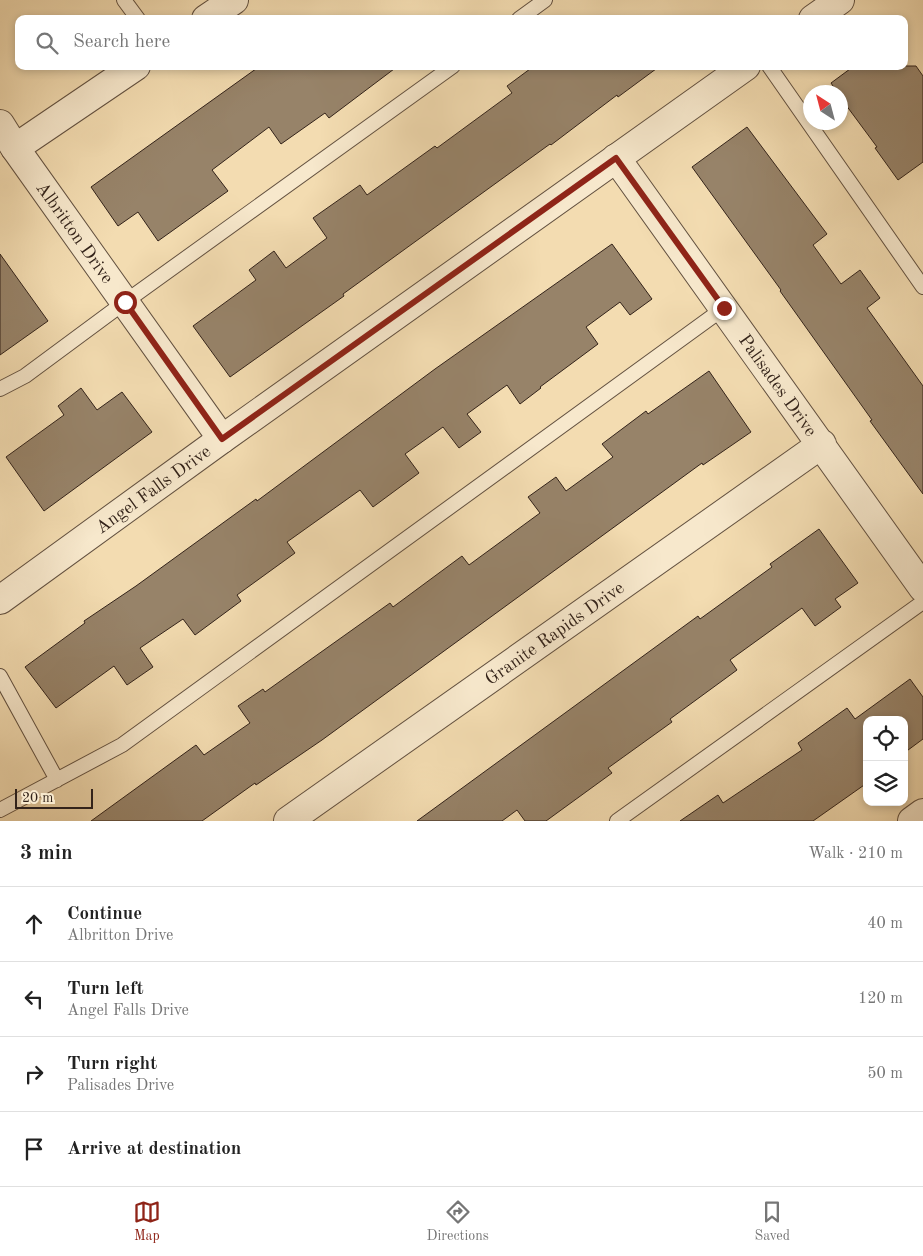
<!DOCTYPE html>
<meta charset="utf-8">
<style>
:root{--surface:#fff;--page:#f6f6f6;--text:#222;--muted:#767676;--line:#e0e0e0;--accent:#8f2418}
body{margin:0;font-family:"Old Standard TT",serif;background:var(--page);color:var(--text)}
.controls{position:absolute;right:15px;bottom:15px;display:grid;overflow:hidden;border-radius:10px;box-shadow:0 2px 8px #0003}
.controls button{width:45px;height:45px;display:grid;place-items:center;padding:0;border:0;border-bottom:1px solid var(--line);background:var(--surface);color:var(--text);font:25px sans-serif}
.compass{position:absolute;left:803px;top:85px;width:45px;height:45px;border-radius:50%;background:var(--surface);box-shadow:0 2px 8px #0003;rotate:324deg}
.scale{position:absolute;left:15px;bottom:12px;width:78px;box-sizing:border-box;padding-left:5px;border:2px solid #33231a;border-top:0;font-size:14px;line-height:18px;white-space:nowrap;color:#33231a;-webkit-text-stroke:4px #f7e8cc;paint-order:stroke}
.stop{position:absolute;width:15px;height:15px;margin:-11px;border:4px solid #8f2418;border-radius:50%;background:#fff}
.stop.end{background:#8f2418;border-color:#fff;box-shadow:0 1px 5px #0008}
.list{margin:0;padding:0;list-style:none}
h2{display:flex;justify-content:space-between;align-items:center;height:65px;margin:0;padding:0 20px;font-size:21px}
h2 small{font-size:16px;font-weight:400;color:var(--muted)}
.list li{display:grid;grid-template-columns:32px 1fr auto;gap:15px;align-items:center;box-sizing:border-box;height:75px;padding:0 20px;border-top:1px solid var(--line)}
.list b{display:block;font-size:19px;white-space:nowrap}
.list p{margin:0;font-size:16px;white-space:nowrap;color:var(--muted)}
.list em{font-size:16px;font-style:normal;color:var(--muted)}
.icon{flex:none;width:28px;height:28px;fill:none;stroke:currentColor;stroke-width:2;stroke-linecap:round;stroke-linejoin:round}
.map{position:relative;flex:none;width:923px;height:821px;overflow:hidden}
.search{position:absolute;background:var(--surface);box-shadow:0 2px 8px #0003;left:15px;right:15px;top:15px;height:55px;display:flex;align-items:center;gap:12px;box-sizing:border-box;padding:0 18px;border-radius:10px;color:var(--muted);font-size:19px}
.sheet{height:365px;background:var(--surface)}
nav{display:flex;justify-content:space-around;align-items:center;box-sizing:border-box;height:70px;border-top:1px solid var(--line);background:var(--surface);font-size:14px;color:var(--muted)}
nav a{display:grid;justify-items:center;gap:2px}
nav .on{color:var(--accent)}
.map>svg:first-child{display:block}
.building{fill:#978369;stroke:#33231a}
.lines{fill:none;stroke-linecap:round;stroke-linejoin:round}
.service-casing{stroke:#635140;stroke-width:16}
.minor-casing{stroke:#635140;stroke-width:30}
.service{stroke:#f7e8cc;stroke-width:14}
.minor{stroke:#f7e8cc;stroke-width:28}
.route{stroke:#8f2418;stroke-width:6}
.labels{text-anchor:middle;stroke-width:4;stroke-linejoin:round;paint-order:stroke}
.street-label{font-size:18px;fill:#33231a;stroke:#f7e8cc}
</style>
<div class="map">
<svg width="923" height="821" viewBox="0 0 923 821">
<rect width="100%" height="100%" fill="#f3dcb1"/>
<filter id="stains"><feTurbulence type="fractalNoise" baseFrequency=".004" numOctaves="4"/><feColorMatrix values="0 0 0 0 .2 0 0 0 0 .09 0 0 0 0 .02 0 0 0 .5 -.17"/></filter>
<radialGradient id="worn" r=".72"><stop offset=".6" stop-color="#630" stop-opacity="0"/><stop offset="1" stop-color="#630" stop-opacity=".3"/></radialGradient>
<path class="building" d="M 260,66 L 398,66 L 329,118 L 325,113 L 281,144 L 269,127 L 212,170 L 228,191 L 158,241 L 138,212 L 118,226 L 91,187 Z
M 534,66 L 660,66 L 618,97 L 617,95 L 551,145 L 550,144 L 343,294 L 344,296 L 230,377 L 193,326 L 256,280 L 249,270 L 274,251 L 286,268 L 327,238 L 313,218 L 360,185 L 367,195 L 435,146 L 437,148 L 512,93 L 507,86 Z
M 854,66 L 916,66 L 923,76 L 923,162 L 898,180 L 875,148 L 877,147 L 840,97 L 840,92 L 837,92 L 831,83 Z
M 747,127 L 827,234 L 813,245 L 841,284 L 860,270 L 880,298 L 867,308 L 923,386 L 923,494 L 870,421 L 872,420 L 780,291 L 781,290 L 692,167 Z
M 612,244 L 652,299 L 630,315 L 620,302 L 586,327 L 598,344 L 540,387 L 541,388 L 520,404 L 507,385 L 467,414 L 481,432 L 459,448 L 443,427 L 405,454 L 419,473 L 373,507 L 360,490 L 287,542 L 295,553 L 237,595 L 241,601 L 195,635 L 183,619 L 140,648 L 153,667 L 127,685 L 114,666 L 56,708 L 25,667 L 85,623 L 84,621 L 136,586 L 256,499 L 257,501 L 435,369 Z
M 0,254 L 48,321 L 0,355 Z
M 709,371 L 751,432 L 703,465 L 702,463 L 322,740 L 256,785 L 255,783 L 202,821 L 91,821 L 196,745 L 204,755 L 250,723 L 238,706 L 263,689 L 265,692 L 390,603 L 393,607 L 462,556 L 469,565 L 540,513 L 528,497 L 556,477 L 566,491 L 613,457 L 602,444 L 646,411 L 648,414 Z
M 81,388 L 97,410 L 122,392 L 152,432 L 44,511 L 6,457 L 64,415 L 58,406 Z
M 819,529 L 858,583 L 835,599 L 841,607 L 815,626 L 802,608 L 730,660 L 737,670 L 670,719 L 672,722 L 608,768 L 612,773 L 546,821 L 525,821 L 517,810 L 502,821 L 417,821 L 698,616 L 700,619 L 772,567 L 770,564 Z
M 910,679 L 923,697 L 923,739 L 904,753 L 904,720 L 867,720 L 867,783 L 813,821 L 680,821 L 718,795 L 723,803 L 802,750 L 798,743 L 847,708 L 855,719 Z"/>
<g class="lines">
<defs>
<path id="service" d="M 124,0 L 138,19
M 519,19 L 545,0
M 769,66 L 923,287
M 0,389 L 25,376 L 125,302 L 453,66
M 0,676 L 57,780
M 0,810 L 122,745 L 724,308
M 617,821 L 923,602"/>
<g id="minor">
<path d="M 206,19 L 234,0"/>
<path d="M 813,19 L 840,0"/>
<path id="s1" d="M 0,124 L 15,148 L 222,439"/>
<path d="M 15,148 L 136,66"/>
<path id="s2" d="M 616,158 L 923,588"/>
<path id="s3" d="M 0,600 L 222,439 L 746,66"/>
<path id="s4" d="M 288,821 L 822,444"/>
<path d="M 912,821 L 923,813"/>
</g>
</defs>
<use href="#service" class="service-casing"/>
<use href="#minor" class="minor-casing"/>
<use href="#service" class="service"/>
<use href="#minor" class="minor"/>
</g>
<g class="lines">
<path class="route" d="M 125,302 L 222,439 L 616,158 L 724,308"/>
</g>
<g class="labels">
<g class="street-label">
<text dy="6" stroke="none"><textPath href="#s1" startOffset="132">Albritton Drive</textPath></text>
<text dy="6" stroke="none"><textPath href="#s2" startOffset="279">Palisades Drive</textPath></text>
<text dy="6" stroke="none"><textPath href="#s3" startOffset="189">Angel Falls Drive</textPath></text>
<text dy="6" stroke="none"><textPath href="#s4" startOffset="326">Granite Rapids Drive</textPath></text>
</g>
</g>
<rect width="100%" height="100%" filter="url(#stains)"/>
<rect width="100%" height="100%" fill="url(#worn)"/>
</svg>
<div class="controls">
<button><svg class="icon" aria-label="locate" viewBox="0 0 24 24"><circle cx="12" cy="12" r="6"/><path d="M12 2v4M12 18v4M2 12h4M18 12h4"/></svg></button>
<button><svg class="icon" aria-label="layers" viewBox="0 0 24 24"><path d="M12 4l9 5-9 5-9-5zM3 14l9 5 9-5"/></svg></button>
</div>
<svg class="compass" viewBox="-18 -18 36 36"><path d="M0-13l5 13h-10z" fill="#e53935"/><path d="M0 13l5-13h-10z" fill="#767676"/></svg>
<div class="scale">20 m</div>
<div class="stop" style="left:125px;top:302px"></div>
<div class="stop end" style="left:724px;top:308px"></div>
<div class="search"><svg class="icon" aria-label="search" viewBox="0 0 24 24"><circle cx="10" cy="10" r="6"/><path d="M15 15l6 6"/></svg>Search here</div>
</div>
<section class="sheet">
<h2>3 min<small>Walk · 210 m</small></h2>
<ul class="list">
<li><svg class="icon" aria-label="ahead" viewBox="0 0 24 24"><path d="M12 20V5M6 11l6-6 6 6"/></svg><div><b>Continue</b><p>Albritton Drive</p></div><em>40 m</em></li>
<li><svg class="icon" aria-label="left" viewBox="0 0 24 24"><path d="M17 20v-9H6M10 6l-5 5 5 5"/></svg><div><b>Turn left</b><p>Angel Falls Drive</p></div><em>120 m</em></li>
<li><svg class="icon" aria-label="right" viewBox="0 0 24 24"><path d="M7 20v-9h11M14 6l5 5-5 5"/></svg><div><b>Turn right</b><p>Palisades Drive</p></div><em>50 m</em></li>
<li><svg class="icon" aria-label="arrive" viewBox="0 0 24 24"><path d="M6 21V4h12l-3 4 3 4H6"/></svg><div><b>Arrive at destination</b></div></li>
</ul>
</section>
<nav>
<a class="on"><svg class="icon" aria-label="map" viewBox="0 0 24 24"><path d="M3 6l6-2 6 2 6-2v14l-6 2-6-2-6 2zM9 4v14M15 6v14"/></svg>Map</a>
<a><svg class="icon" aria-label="directions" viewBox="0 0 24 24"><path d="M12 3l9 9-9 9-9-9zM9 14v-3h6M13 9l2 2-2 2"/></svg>Directions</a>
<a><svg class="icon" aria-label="saved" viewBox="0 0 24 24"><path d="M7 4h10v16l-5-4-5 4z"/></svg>Saved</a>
</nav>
